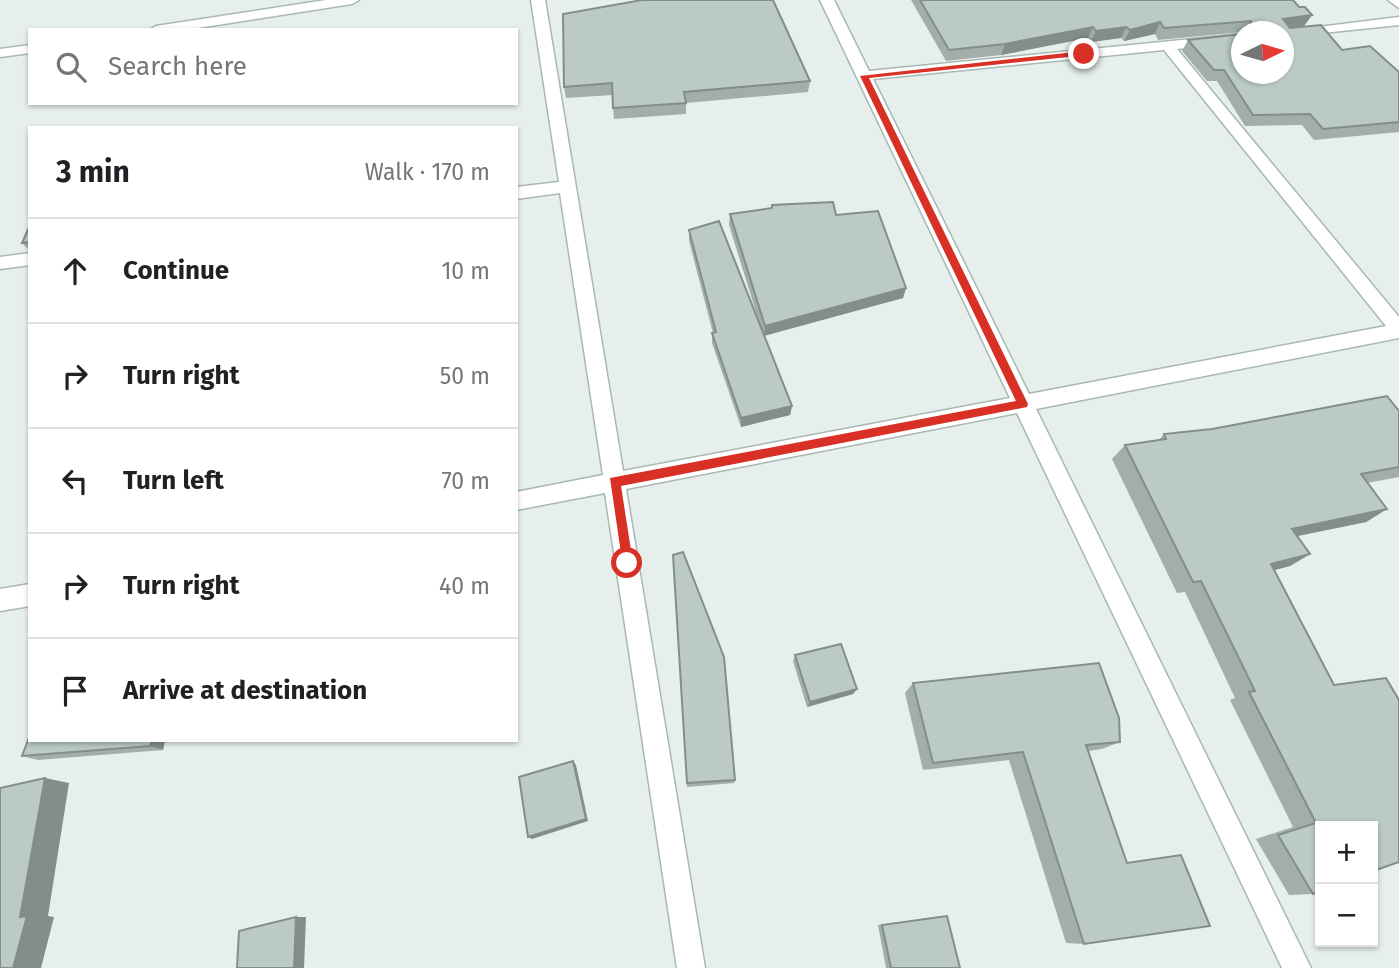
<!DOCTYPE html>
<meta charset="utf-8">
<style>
:root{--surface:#fff;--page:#f6f6f6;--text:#202124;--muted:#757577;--line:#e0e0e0}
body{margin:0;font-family:"Fira Sans",sans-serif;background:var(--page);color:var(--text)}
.controls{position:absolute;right:21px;bottom:21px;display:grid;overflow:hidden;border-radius:0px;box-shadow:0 2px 5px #0004}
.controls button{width:63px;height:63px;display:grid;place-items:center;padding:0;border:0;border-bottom:2px solid var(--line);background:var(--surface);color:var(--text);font:35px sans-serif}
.compass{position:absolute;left:1231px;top:21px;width:63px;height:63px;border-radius:50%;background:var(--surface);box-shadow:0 2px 5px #0004;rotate:85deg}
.stop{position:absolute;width:21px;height:21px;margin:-16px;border:5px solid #d93025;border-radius:50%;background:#fff}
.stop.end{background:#d93025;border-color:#fff;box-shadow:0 2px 7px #0008}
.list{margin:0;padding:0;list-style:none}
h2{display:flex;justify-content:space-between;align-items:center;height:91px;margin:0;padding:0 28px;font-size:30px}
h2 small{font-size:23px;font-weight:400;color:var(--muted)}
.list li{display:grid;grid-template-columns:46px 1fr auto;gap:21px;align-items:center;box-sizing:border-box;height:105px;padding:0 28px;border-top:2px solid var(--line)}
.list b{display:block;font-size:26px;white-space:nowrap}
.list em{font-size:23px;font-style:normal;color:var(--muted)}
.icon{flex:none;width:38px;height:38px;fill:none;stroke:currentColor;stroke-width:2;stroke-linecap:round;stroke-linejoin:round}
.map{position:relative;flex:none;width:1399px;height:968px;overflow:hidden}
.search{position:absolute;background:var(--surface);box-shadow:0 2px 5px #0004;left:28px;top:28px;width:490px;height:77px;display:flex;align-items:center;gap:18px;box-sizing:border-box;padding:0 24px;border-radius:0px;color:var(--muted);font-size:26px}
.panel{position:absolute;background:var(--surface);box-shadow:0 2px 5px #0004;left:28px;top:126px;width:490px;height:616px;border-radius:0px}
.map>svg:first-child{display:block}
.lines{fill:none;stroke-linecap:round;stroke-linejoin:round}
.minor-casing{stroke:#a8b8b2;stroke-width:3}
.tertiary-casing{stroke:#a8b8b2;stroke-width:3}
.minor{fill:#fff;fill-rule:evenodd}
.tertiary{fill:#fff;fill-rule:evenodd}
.wall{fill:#a1aea9}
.shaded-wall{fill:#838d89}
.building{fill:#bbcac4;stroke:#838d89;stroke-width:2}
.route{fill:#d93025}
</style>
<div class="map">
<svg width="1399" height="968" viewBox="0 0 1399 968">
<rect width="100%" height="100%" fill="#e6efeb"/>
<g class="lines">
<defs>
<path id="minor" d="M 531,0 L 545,0 L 623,471 L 1010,398 L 820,0 L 834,0 L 869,71 L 1242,34 L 1242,42 L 1177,49 L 1399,317 L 1399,338 L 1036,409 L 1311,968 L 1282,968 L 1017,413 L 626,489 L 705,968 L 677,968 L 605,493 L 516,510 L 516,492 L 603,475 L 560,193 L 516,199 L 516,187 L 559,182 ZM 1164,50 L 1386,326 L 1029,394 L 873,79 Z
M 1388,0 L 1399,0 L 1399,8 Z
M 1399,17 L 1399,25 L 1284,37 L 1284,32 L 1278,32 Z
M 30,253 L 30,265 L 0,269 L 0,257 Z
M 30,584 L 30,606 L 0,611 L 0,589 Z"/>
<path id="tertiary" d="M 326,0 L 359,0 L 352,4 L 185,30 L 149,30 L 156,26 Z
M 30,45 L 30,53 L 0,57 L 0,49 Z"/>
</defs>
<use href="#minor" class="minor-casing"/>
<use href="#tertiary" class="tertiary-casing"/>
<use href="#minor" class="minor"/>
<use href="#tertiary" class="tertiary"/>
</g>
<path class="wall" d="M 911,0 L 1293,0 L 1299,7 L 1312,15 L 1304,26 L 1342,50 L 1399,72 L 1399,132 L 1314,140 L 1302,125 L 1245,126 L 1217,81 L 1207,81 L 1182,51 L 1188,40 L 1284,32 L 1242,32 L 1158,40 L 1155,34 L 1124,41 L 1121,38 L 1091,42 L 1088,38 L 1001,55 L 946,61 Z
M 563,14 L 810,81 L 808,92 L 686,103 L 686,114 L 614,119 L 612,95 L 566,98 L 564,87 Z
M 772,205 L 836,215 L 906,288 L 903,298 L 764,335 L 792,406 L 790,415 L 741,427 L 712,343 L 712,333 L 713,333 L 689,241 L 689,230 L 761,328 L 729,225 L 730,214 L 772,208 Z
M 30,225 L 30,251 L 22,243 Z
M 1399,411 L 1399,477 L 1367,483 L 1387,509 L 1366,522 L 1297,536 L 1310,554 L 1290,566 L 1274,570 L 1334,685 L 1313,894 L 1289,895 L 1256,839 L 1293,827 L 1230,700 L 1235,698 L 1185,592 L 1177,593 L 1112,459 L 1125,445 L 1159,440 L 1164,434 Z
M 673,555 L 735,780 L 734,783 L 687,787 Z
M 795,655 L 857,689 L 853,694 L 807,707 L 793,661 Z
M 913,683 L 1120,742 L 1102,749 L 1088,751 L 1127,863 L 1084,944 L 1066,943 L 1009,760 L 923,770 L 905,693 Z
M 30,740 L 165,740 L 163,750 L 38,760 L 22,756 Z
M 941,916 L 947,916 L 960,968 L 886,968 L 878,925 Z"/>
<path class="shaded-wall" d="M 1312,15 L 1304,26 L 1276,30 L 1283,19 Z
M 1160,22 L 1155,34 L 1124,41 L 1130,30 Z
M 1093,27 L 1088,38 L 1001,55 L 1005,44 Z
M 1126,27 L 1121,38 L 1091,42 L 1096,31 Z
M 906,288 L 903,298 L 764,336 L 765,326 Z
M 792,406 L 790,415 L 741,427 L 741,418 Z
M 1387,509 L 1366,522 L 1273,541 L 1292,529 Z
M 1310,554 L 1290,566 L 1252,576 L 1271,564 Z
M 857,689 L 853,694 L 807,707 L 810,702 Z
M 152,740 L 165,740 L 163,750 L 150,746 Z
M 573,761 L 576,765 L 588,821 L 532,839 L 528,837 Z
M 45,778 L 69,783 L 48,916 L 54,917 L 41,968 L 13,968 L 20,917 Z
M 296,917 L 306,917 L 304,968 L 294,968 Z"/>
<path class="building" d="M 642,0 L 773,0 L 810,81 L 684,92 L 686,103 L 613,108 L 612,83 L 564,87 L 563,14 Z
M 920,0 L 1293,0 L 1299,7 L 1305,7 L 1312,15 L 1283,19 L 1290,28 L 1321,25 L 1342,50 L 1370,46 L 1399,72 L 1399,122 L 1323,129 L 1310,114 L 1253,115 L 1224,70 L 1214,70 L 1188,40 L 1242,34 L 1242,74 L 1284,74 L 1284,32 L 1249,32 L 1251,21 L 1164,28 L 1160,22 L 1130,30 L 1126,27 L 1096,31 L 1093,27 L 1005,44 L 949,50 Z
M 833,202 L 836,215 L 878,211 L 906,288 L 765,326 L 730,214 L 772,208 L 772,205 Z
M 719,221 L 792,406 L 741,418 L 712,333 L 716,332 L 689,230 Z
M 30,225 L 30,242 L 22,243 Z
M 1387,396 L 1399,411 L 1399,467 L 1361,474 L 1387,509 L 1292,529 L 1310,554 L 1271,564 L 1334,685 L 1386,678 L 1399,700 L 1399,862 L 1373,871 L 1373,826 L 1320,826 L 1320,891 L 1313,894 L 1278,835 L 1316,823 L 1249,692 L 1255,691 L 1201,581 L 1193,582 L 1125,445 L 1166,439 L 1164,434 L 1212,429 Z
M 683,552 L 724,657 L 735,780 L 687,783 L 673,555 Z
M 841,644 L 857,689 L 810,702 L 795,655 Z
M 1099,663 L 1119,718 L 1120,742 L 1086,745 L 1127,863 L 1181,855 L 1210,926 L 1084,944 L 1023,752 L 933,763 L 913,683 Z
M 30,735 L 30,740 L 152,740 L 150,746 L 22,756 Z
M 573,761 L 586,819 L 528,837 L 519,777 Z
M 45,778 L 20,917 L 27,916 L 13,968 L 0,968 L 0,788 Z
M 947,916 L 960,968 L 891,968 L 882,925 Z
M 296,917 L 294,968 L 237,968 L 239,931 Z"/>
<path class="route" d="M 1084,51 L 1087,55 L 869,78 L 1028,404 L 1027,407 L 621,486 L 633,563 L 631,567 L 623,567 L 610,478 L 1016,401 L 860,76 Z"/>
</svg>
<div class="controls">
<button>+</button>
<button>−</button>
</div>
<svg class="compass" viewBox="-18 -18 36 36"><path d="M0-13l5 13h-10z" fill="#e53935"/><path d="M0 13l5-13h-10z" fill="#757577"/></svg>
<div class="stop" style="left:627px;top:563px"></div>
<div class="stop end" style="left:1084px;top:54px"></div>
<div class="search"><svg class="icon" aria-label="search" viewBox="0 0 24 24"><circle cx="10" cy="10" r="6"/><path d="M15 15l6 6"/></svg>Search here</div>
<section class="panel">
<h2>3 min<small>Walk · 170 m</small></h2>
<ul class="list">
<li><svg class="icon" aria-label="ahead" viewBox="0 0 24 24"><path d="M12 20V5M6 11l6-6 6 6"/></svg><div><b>Continue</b></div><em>10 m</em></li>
<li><svg class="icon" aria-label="right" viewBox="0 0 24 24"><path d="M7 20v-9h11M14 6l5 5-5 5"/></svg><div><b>Turn right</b></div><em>50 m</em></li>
<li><svg class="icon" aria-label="left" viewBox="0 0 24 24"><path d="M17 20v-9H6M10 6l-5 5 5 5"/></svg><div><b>Turn left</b></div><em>70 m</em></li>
<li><svg class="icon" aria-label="right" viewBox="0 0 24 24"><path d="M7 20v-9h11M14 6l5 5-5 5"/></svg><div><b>Turn right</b></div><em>40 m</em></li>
<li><svg class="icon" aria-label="arrive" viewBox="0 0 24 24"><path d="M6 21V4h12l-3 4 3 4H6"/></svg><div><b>Arrive at destination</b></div></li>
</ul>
</section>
</div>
